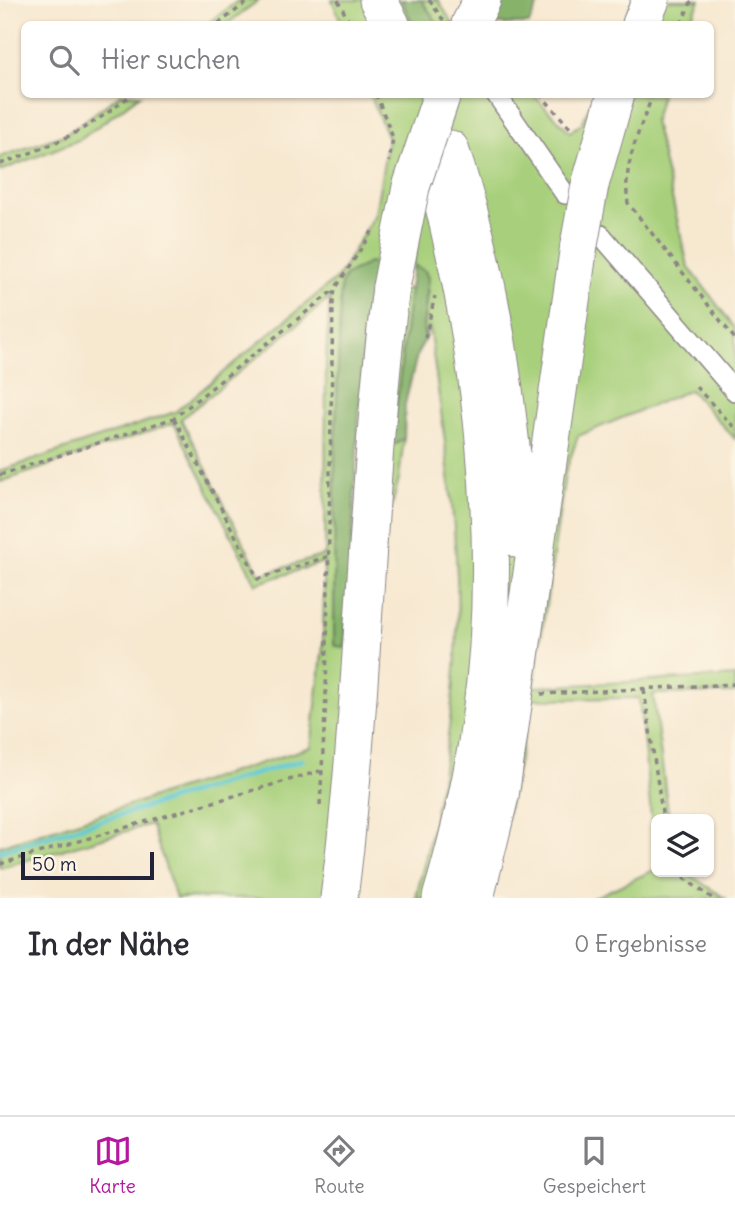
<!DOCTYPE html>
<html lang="de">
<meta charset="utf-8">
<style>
:root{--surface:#fff;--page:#f7f7f7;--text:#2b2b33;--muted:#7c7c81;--line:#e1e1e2;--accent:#b5179e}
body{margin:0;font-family:Delius,sans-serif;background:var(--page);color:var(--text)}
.controls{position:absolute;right:21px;bottom:21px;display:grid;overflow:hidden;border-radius:10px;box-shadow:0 2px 5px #0004}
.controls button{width:63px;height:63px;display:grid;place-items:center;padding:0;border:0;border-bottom:2px solid var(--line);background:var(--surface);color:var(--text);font:35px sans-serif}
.scale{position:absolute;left:21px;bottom:18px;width:133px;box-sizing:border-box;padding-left:7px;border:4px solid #22223b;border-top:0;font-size:19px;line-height:24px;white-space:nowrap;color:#22223b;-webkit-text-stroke:5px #fcf5e5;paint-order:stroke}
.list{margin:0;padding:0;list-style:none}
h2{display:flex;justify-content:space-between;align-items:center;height:91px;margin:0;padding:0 28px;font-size:30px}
h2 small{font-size:23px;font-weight:400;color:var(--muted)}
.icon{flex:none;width:38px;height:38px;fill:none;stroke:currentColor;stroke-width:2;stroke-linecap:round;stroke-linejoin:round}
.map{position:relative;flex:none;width:735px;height:898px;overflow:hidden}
.search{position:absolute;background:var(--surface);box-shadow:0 2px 5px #0004;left:21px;right:21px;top:21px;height:77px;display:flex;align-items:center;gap:18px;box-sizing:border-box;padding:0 24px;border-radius:10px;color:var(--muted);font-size:26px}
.sheet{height:217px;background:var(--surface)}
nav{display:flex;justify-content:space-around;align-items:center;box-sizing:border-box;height:98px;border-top:2px solid var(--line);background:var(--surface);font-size:19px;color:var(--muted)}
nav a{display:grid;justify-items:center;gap:4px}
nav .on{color:var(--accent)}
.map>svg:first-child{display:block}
.green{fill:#a8d07b;stroke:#65795b;stroke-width:2;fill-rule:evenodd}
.forest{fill:#86b26b;stroke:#546a53;stroke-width:2}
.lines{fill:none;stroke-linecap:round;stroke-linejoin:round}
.stream{stroke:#5bc8d2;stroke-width:5}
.street-casing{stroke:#8c8586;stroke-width:22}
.highway-casing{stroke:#8c8586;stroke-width:39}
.path{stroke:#8c8586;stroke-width:3.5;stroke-dasharray:5 5;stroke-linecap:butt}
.street{stroke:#fff;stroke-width:19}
.highway{stroke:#fff;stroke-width:37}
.highway-bridge-casing{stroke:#8c8586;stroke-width:39;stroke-linecap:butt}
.highway-bridge{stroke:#fff;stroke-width:37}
</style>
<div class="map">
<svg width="735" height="898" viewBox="0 0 735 898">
<rect width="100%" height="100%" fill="#fcf5e5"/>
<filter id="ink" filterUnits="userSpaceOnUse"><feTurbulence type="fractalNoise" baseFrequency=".0143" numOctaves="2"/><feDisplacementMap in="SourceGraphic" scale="14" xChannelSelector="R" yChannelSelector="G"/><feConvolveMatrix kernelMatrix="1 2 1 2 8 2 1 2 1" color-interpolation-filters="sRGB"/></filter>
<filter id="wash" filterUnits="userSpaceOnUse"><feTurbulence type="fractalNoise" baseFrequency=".00686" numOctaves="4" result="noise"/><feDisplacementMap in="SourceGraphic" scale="28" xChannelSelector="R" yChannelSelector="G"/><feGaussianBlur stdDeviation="1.57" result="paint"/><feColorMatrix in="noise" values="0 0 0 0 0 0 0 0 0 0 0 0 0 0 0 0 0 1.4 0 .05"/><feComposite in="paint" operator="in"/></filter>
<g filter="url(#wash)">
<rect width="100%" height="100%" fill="#f7e8d0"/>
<path class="green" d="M 239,0 L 259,0 L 227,24 L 207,24 Z
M 332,0 L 401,0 L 413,24 L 342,24 Z
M 421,0 L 438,0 L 453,24 L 438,24 Z
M 633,0 L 700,0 L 689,24 L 623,24 Z
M 121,94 L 140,95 L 81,139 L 0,171 L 0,157 L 66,134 Z
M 370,95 L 426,95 L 381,264 L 341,284 L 335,455 L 334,645 L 344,648 L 377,286 L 410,289 L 392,443 L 397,444 L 404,438 L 399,479 L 385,531 L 355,898 L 176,898 L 151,824 L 0,868 L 0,846 L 311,747 L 323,646 L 324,562 L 256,584 L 174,423 L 0,482 L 0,471 L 175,412 L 338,277 L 375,214 L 388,138 ZM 330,298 L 326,358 L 325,555 L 260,575 L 181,419 Z
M 457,95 L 533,95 L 570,132 L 582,123 L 594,95 L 661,95 L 654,121 L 688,266 L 735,328 L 735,439 L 690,390 L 578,436 L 565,474 L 534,687 L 735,676 L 735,693 L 653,694 L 669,819 L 656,819 L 656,865 L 639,698 L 532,699 L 489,898 L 416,898 C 442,794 461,684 457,576 C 453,492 441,409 429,326 L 425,338 L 423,328 L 428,291 L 413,265 L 424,207 Z
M 656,869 L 656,872 L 685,872 L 725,898 L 593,898 Z"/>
<path class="forest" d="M 401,0 L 421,0 L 438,24 L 413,24 Z
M 499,0 L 540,0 L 529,24 L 495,24 L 489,19 Z
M 369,263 L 381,264 L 363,351 L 345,648 L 334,645 L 335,455 L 341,284 L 346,275 Z
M 413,265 L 425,271 L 428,278 L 423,328 L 425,338 L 417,355 L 405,404 L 404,438 L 396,444 L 392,444 Z"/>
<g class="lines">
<path class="stream" d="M 0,851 L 302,760"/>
</g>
</g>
<g filter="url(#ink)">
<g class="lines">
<defs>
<path id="street" d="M 496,94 L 565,194
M 601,235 L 735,391"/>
<path id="highway" d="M 378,0 L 391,24
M 470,24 L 482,0
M 641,24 L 651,0
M 450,149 C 493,277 509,407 520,540
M 436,174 C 481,348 506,542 480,722 C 472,782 458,840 441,898
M 590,185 L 616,94
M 339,898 C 365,695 365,490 391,287
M 475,898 L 500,796 L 579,245"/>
</defs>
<use href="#street" class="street-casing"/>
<use href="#highway" class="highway-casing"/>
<path class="path" d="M 338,0 L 350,24
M 429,0 L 444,21
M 218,24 L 250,0
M 681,24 L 692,0
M 376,94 L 393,138 L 389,162
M 540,94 L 571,129
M 653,94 C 640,130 622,165 628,203 L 735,339
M 0,164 C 54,145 87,131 132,94
M 425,338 L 435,296
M 696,387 L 735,428
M 174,418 L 258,579 L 329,556
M 0,475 L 174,418 L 335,289
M 644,690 L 663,819
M 541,694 L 735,684
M 320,805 L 326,696 L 333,303 L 335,289 L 373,230
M 0,864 L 320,771
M 675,872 L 712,898"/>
<use href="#street" class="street"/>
<use href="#highway" class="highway"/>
<defs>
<path id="highway-bridge" d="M 579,245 L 590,185
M 391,287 L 411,187 L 442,94"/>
</defs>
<use href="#highway-bridge" class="highway-bridge-casing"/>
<use href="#highway-bridge" class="highway-bridge"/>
</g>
</g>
</svg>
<div class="controls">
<button><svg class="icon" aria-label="layers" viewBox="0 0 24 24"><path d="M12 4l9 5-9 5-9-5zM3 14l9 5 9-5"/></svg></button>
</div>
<div class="scale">50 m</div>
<div class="search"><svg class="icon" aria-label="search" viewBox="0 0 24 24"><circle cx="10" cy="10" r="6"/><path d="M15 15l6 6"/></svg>Hier suchen</div>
</div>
<section class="sheet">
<h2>In der Nähe<small>0 Ergebnisse</small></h2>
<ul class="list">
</ul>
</section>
<nav>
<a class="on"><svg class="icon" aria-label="map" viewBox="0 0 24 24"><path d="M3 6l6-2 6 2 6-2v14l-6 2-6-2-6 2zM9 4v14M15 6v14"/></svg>Karte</a>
<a><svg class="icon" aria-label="directions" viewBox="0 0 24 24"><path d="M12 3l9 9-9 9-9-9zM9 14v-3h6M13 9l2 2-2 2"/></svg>Route</a>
<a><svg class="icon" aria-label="saved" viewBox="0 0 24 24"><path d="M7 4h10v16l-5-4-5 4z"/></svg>Gespeichert</a>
</nav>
